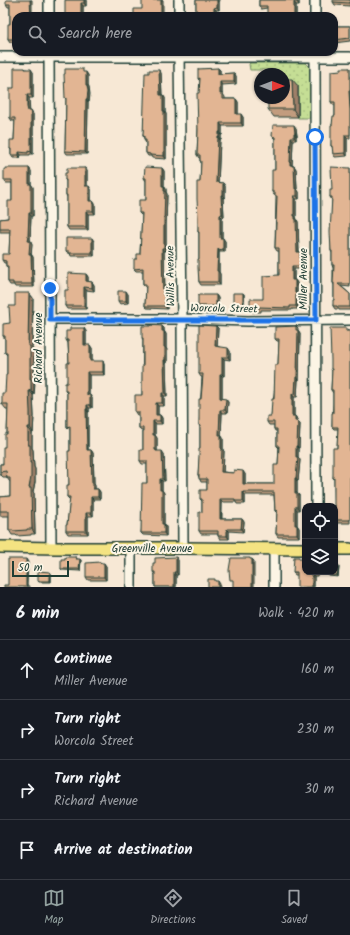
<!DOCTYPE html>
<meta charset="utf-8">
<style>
:root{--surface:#171b24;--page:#20242c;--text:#f1f3f6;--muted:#9ea1a6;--line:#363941;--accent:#92a19f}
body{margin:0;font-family:Kalam,sans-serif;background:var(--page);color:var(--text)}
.controls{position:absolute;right:12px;bottom:12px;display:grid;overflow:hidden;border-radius:8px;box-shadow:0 1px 3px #0004}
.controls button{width:36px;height:36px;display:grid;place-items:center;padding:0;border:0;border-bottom:1px solid var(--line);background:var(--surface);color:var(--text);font:20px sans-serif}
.compass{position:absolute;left:254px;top:68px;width:36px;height:36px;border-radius:50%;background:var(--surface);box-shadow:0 1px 3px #0004;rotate:90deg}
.scale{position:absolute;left:12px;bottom:10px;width:57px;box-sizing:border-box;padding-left:4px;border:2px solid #1f3d34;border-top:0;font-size:11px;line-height:14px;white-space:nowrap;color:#1f3d34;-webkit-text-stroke:3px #fcf5e5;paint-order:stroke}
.stop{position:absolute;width:12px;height:12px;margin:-9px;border:3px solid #1a73e8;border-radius:50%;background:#fff}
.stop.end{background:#1a73e8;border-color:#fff;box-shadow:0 1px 4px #0008}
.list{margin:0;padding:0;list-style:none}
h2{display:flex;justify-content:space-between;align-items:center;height:52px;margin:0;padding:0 16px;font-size:17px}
h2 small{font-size:13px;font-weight:400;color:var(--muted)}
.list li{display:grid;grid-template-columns:26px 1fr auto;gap:12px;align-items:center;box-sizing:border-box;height:60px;padding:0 16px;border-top:1px solid var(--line)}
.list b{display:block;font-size:15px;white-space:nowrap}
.list p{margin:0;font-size:13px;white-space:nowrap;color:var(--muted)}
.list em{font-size:13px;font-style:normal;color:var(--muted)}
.icon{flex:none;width:22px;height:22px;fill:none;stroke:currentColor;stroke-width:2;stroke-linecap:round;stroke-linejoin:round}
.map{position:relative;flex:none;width:350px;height:587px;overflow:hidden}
.search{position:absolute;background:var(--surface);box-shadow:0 1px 3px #0004;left:12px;right:12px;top:12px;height:44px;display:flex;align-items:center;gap:10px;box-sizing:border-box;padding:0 14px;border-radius:12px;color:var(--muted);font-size:15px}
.sheet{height:292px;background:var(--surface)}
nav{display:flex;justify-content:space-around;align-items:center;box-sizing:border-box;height:56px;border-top:1px solid var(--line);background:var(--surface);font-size:11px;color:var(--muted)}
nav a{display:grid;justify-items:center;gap:2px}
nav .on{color:var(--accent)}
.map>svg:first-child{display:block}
.park{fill:url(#park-dots);stroke:#728e64}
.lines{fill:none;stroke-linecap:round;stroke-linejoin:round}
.minor-casing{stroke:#1f3d34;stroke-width:12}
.major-casing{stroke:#1f3d34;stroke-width:14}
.minor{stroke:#fcf5e5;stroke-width:9}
.major{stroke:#f4e382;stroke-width:11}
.wall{fill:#c29c7e;stroke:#1f3d34}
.shaded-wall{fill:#9e7f67;stroke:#1f3d34}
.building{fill:#e2b593;stroke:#1f3d34}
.route{stroke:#1a73e8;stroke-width:5}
.labels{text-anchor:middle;stroke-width:4;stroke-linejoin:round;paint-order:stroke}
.street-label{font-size:11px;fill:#1f3d34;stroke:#fcf5e5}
</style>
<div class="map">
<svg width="350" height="587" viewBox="0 0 350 587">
<defs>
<pattern id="park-dots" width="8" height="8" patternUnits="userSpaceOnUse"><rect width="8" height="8" fill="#c5de95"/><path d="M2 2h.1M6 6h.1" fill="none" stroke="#a9bf81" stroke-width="1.8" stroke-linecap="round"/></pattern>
</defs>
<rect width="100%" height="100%" fill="#f7e8d5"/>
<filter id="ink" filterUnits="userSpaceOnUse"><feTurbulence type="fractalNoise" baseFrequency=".025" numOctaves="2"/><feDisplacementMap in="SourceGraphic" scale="8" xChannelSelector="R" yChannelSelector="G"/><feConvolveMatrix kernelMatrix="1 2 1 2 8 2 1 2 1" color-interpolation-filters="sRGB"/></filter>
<g filter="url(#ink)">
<path class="park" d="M 250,63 L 306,63 L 310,67 L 310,69 L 311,118 L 298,118 L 298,85 L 284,85 L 284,74 L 273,74 L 273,70 L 250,70 L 249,64 Z"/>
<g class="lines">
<defs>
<path id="minor" d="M 49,0 L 49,16
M 315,0 L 315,16
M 179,16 L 179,0
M 49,52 L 51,548
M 179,52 L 182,319 L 183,548
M 315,52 L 316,506
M 0,57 L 350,57
M 50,319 L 182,319 L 248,321 L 350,320
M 131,587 L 131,548
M 274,587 L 274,549"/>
<path id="major" d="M 0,547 L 56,548 L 183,548 L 305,549
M 335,549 L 350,549"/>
</defs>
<use href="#minor" class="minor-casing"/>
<use href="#major" class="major-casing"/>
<use href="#minor" class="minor"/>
<use href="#major" class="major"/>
</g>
<path class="wall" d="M 32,0 L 16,16 L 16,42 L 10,42 L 8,39 L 10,24 L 10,7 L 8,7 L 6,4 Z
M 65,0 L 86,0 L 86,6 L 83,6 L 83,16 Z
M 196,0 L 219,0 L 219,10 L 216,10 L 216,16 L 196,16 Z
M 259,0 L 299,0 L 299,5 L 296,5 L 296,16 L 267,8 L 261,9 L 259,6 Z
M 350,0 L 350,6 L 335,5 L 333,2 Z
M 334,26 L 350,26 L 350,41 L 334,43 Z
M 25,68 L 26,69 L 33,72 L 33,98 L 29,98 L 29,109 L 30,111 L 33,114 L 33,154 L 30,154 L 30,155 L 21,155 L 20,158 L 13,158 L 11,155 L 11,150 L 10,149 L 14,140 L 15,121 L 12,121 L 10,118 L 14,88 Z
M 218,68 L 220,70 L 220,74 L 234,73 L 236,76 L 236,84 L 222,85 L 222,94 L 223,94 L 225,97 L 225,99 L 236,99 L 238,102 L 238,114 L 243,117 L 243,126 L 222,126 L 222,135 L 221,135 L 221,140 L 220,140 L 218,183 L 223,183 L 225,186 L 225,198 L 223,198 L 224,217 L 222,217 L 222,238 L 225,241 L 225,252 L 219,252 L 219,272 L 220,274 L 220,285 L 201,285 L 199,282 L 199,233 L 198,232 L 201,162 L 200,161 L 200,158 L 199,158 L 197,155 L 200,81 L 198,79 Z
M 350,68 L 350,138 L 347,138 L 347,156 L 335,157 L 333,154 L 333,148 L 331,146 L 332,125 L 335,116 L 335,105 L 333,105 L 331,102 L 341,70 Z
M 159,70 L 161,73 L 162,95 L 163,95 L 165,98 L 165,112 L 166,114 L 166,159 L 152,158 L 151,156 L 148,156 L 146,153 L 146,143 L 144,140 L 144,138 L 143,136 L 149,73 Z
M 85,72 L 88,75 L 88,85 L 89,87 L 90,94 L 89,102 L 88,102 L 87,154 L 67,154 L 65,151 L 66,99 L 65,98 Z
M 298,86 L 298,117 L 274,117 L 268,109 Z
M 296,128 L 297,136 L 296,136 L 296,140 L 293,140 L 292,165 L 293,166 L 294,166 L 296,169 L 297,189 L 299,192 L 299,199 L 296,199 L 296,217 L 298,222 L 299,252 L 302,255 L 302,269 L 294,269 L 294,280 L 295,280 L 297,283 L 297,294 L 298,295 L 298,309 L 292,309 L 292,310 L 261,310 L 261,312 L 252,312 L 250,309 L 263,299 L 279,275 L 279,251 L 277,251 L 275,248 L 276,197 L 275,195 L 274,195 L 272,192 L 275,170 L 275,139 L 272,136 Z
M 29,168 L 31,171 L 31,184 L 33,187 L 33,216 L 31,216 L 30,239 L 32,244 L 31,254 L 33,257 L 34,287 L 15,287 L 14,285 L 10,285 L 8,282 L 8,269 L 6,266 L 6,263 L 4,263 L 2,260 L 9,254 L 10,232 L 0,232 L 0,219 L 8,218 L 12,201 L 12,183 L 6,183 L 4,180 Z
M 85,168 L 87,171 L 87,186 L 91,189 L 91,201 L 93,201 L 95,204 L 95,214 L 88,214 L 88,230 L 69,230 L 67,227 L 67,197 L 66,195 L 66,181 L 65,180 L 67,173 Z
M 162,168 L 164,171 L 164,186 L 166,189 L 166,192 L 167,194 L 166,224 L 166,251 L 164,251 L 165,296 L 167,298 L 167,309 L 147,308 L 145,306 L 146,288 L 143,285 L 143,271 L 136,271 L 134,269 L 137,259 L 140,254 L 142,215 L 141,215 L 139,213 L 146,200 L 146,181 L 144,178 Z
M 350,168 L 350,287 L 341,286 L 350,294 L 350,310 L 339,310 L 339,309 L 335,309 L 333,306 L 334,300 L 334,285 L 333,283 L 333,268 L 332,265 L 332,253 L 331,251 L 332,200 L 330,197 L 332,190 Z
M 94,241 L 94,256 L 71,256 L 70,253 L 68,253 L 66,251 Z
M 86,274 L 88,277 L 88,282 L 92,282 L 94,285 L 94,291 L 86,290 L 86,309 L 67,309 L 65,306 L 68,290 Z
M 29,293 L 33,298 L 32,348 L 34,351 L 34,383 L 35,384 L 34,395 L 33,395 L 34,416 L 33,433 L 32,433 L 32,448 L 33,450 L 34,467 L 35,469 L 35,482 L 33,492 L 34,493 L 35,534 L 31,534 L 31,535 L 17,536 L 16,535 L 12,535 L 9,530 L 9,516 L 0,516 L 0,497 L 10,496 L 10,482 L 7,478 L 7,477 L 3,477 L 1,475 L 0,475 L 0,464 L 3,464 L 7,434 L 8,409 L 6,409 L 2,404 L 5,393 L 7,375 L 7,355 L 5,353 L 5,339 L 3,336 L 10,323 L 15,306 Z
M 128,294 L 128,303 L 120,304 L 118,301 Z
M 244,294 L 244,305 L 234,305 L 233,304 Z
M 216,295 L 218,298 L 218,309 L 200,309 L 198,306 Z
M 162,326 L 164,328 L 164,331 L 166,334 L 166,348 L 167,350 L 167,363 L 166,363 L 167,396 L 164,396 L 164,406 L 158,406 L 158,415 L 160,415 L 162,418 L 162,424 L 155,424 L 155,435 L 157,438 L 157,451 L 164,454 L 165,481 L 162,481 L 162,490 L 164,493 L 164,524 L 166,527 L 166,536 L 143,535 L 141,533 L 147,483 L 147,464 L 142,464 L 140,461 L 143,450 L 143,431 L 141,431 L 139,428 L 139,415 L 137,415 L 135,412 L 142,395 L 143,340 L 142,338 Z
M 296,326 L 298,328 L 298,330 L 300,333 L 299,380 L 298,380 L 297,397 L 294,397 L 294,416 L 295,416 L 297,419 L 297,421 L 300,424 L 299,448 L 298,448 L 298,457 L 300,460 L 298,481 L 297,481 L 297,493 L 299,495 L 299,510 L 297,510 L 297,525 L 299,528 L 299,537 L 278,537 L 276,534 L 277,513 L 275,511 L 274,495 L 245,495 L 245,504 L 237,504 L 236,502 L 222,502 L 222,519 L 242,519 L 244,522 L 243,532 L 229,531 L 229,539 L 220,539 L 218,536 L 218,534 L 201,534 L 199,531 L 202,512 L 202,501 L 200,499 L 207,490 L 207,482 L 201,482 L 198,475 L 200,449 L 200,427 L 199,425 L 202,377 L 201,377 L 199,374 L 218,328 L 217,347 L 230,351 L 230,360 L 224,359 L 224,376 L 222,376 L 222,399 L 228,402 L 227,413 L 222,413 L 221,435 L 223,438 L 223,450 L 224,451 L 223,472 L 245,474 L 245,484 L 274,484 L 278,465 L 279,448 L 277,446 L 277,431 L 275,431 L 274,429 L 274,425 L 269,425 L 267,422 L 271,416 L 278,365 L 279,341 L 277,341 L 275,339 Z
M 348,330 L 348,331 L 350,331 L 350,523 L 335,523 L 334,479 L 333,478 L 337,448 L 338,429 L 334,429 L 332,427 L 333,403 L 333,393 L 331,390 L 332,371 L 331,369 Z
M 86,331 L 86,345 L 92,348 L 92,361 L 104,364 L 104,375 L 89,375 L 89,395 L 92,398 L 92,408 L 89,408 L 89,412 L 88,412 L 88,450 L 91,450 L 93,453 L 94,483 L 95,486 L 95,489 L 98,489 L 100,492 L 100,499 L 93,499 L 93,516 L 88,516 L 88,534 L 68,534 L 66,531 L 67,525 L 70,500 L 67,497 L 69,485 L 70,451 L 70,429 L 69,429 L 67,427 L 67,393 L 65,391 L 67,383 L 69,363 L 68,343 L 66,340 Z
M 76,557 L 77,559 L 81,560 L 80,571 L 62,570 L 61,569 L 65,559 Z
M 178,560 L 178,575 L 176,575 L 176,587 L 155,587 L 155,575 L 153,572 Z
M 100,562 L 106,566 L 106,580 L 88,580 L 86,577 Z
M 339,567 L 338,577 L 329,576 L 328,575 Z
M 293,572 L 318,572 L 317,576 L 314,576 L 314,587 L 297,575 L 295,575 Z
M 51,573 L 51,582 L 39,582 L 38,581 Z"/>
<path class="shaded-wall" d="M 30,0 L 32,0 L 32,16 L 31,16 Z
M 84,0 L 86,0 L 86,6 L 84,3 Z
M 161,0 L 163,0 L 163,13 L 165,16 L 163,16 L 161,13 Z
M 217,0 L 219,1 L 219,10 L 217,7 Z
M 297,0 L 299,0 L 299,5 L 297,2 Z
M 294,2 L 296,5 L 296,16 L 294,16 Z
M 81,3 L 83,6 L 83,16 L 81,16 Z
M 214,8 L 216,10 L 216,16 L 214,16 Z
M 218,68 L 220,70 L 220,77 L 218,74 Z
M 31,69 L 33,72 L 33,98 L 31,95 Z
M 159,70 L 161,73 L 162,98 L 160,95 Z
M 86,72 L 88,75 L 88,85 L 89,87 L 89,102 L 87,99 L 86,85 Z
M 234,73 L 236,76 L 236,84 L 234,82 Z
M 292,79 L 298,86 L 298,117 L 293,109 Z
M 220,82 L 222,85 L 222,97 L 220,94 Z
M 349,91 L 350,93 L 350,109 Z
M 27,95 L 29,98 L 30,114 L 28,111 Z
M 163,95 L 165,98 L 165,112 L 166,114 L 166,159 L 164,156 L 163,111 Z
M 86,99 L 88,102 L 87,154 L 85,152 Z
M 236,99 L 238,102 L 238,116 L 236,114 Z
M 31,111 L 33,114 L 33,154 L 31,152 Z
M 241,114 L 243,117 L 243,126 L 241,123 Z
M 220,123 L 222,126 L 222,135 L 220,132 Z
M 294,125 L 296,128 L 297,136 L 295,133 Z
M 219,132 L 221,135 L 221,140 L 219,137 Z
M 294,133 L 296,136 L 296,140 L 294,137 Z
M 345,135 L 347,138 L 347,156 L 345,153 Z
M 218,137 L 220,140 L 218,185 L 216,182 Z
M 291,137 L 293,140 L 292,166 L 290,165 Z
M 19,152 L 21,155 L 20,158 L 19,155 Z
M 294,166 L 296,169 L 297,189 L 299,192 L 299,199 L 297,196 L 295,189 Z
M 29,168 L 31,171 L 31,184 L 33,187 L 33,216 L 31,213 L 29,184 Z
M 85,168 L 87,171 L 87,189 L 85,186 Z
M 162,168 L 164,171 L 164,189 L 162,186 Z
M 223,183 L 225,186 L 225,198 L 223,195 Z
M 89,186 L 91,189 L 91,204 L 89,201 Z
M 164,186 L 166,189 L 166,192 L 167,194 L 166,224 L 166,251 L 164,248 Z
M 221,195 L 223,198 L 224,217 L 222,214 Z
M 294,196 L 296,199 L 296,217 L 298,222 L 299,255 L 297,252 L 295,219 L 294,216 Z
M 93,201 L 95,204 L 95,214 L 93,211 Z
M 86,211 L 88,214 L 88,230 L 86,227 Z
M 29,213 L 31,216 L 30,239 L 32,244 L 31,257 L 29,254 L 28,237 Z
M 220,215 L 222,217 L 222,241 L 220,238 Z
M 92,238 L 94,241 L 94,256 L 92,253 Z
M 223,238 L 225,241 L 225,252 L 223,250 Z
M 162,248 L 164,251 L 165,296 L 167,298 L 167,309 L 165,306 L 163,295 Z
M 218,249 L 219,252 L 219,272 L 220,274 L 220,285 L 218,282 L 217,271 Z
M 300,252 L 302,255 L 302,269 L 300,266 Z
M 31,254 L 33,257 L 34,287 L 32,284 Z
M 292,266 L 294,269 L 294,283 L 292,280 Z
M 86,274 L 88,277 L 88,284 L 86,281 Z
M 295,280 L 297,283 L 297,294 L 298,295 L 298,309 L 296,306 Z
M 92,282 L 94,285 L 94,291 L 92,288 Z
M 84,287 L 86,290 L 86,309 L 84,306 Z
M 126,291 L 128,294 L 128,303 L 126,301 Z
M 29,293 L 33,298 L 32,348 L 34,351 L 34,395 L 31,390 L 28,346 Z
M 243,293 L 244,294 L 244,305 L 243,304 Z
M 216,295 L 218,298 L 218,309 L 216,306 Z
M 162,326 L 164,328 L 164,334 L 162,331 Z
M 216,326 L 218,328 L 217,349 L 215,346 Z
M 84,328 L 86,331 L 86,348 L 84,345 Z
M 298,330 L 300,333 L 299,380 L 297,377 Z
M 164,331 L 166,334 L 166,348 L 167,350 L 167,363 L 165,360 L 164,347 Z
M 90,345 L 92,348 L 92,364 L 90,361 Z
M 228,348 L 230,351 L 230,360 L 228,357 Z
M 222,357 L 224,359 L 224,376 L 222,374 Z
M 164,360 L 166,363 L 167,396 L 165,393 Z
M 103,361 L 104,364 L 104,375 L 103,372 Z
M 87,372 L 89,375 L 89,398 L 87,395 Z
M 220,374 L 222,376 L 222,401 L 220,398 Z
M 296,377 L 298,380 L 297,397 L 295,394 Z
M 29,390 L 33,395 L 34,416 L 33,433 L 30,427 Z
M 162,393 L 164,396 L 164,406 L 162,403 Z
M 292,394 L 294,397 L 294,418 L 292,416 Z
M 90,395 L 92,398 L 92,408 L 90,405 Z
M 226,399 L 228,402 L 227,413 L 225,410 Z
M 156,403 L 158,406 L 158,418 L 156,415 Z
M 87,405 L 89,408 L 89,412 L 87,409 Z
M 86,409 L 88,412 L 88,453 L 87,450 Z
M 220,410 L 222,413 L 221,438 L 219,435 Z
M 160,415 L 162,418 L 162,424 L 160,421 Z
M 295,416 L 297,419 L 297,424 L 295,421 Z
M 153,421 L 155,424 L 155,435 L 157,438 L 157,451 L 158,453 L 155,450 L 153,435 Z
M 298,421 L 300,424 L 299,448 L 297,446 Z
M 28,427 L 32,433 L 32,448 L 33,450 L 34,467 L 35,469 L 35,482 L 33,492 L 34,493 L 35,534 L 32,529 L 29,488 L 30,463 L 28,445 Z
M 221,435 L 223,438 L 223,450 L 224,451 L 223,475 L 221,472 Z
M 296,446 L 298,448 L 298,457 L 300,460 L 298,481 L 296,478 Z
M 91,450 L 93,453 L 94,483 L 95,486 L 95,492 L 93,489 L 92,483 Z
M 162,451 L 164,454 L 165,481 L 163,479 Z
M 243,471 L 245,474 L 245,487 L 243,484 Z
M 295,478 L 297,481 L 297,493 L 299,495 L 299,510 L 297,507 L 295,493 Z
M 160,479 L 162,481 L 162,490 L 164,493 L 164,527 L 162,524 L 160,490 Z
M 98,489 L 100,492 L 100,499 L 98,497 Z
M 243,492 L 245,495 L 245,504 L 243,501 Z
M 91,497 L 93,499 L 93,516 L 91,513 Z
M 220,499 L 222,502 L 221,522 L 220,519 Z
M 295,507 L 297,510 L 297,528 L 295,525 Z
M 86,513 L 88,516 L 88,534 L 86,531 Z
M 242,519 L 244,522 L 243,532 L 241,529 Z
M 164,524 L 166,527 L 166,536 L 164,533 Z
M 297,525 L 299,528 L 299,537 L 297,534 Z
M 227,529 L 229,531 L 229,539 L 227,536 Z
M 176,557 L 178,560 L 178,575 L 176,572 Z
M 26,559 L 28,562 L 27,587 L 26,586 Z
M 80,559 L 81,560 L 80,571 L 79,569 Z
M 252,559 L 254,561 L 254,587 L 252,587 Z
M 104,563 L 106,566 L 106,580 L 104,577 Z
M 338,565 L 339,567 L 338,577 L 337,575 Z
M 50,572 L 51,573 L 51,582 L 50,581 Z
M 174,572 L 176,575 L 176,587 L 174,587 Z
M 312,573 L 314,576 L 314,587 L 312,587 Z
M 218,581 L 220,584 L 220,587 L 218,587 Z"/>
<path class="building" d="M 6,0 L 30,0 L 31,16 L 16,16 L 16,39 L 8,39 L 8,24 L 10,24 L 10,4 L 6,4 Z
M 65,0 L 84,0 L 84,3 L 81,3 L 81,16 L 65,16 Z
M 142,0 L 161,0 L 161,13 L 163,13 L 163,16 L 140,16 L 140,15 L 134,15 L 134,9 L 142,9 Z
M 196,0 L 217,0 L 217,7 L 214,8 L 214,15 L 212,16 L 196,16 Z
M 259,0 L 297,0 L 297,2 L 294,2 L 294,16 L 296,16 L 267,16 L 267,6 L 259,6 Z
M 333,0 L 350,0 L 350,2 L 349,2 L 349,3 L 333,2 Z
M 334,26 L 350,26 L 350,38 L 334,40 Z
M 14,68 L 25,68 L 25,69 L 31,69 L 31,95 L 27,95 L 27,107 L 28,111 L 31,111 L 31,152 L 28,151 L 28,153 L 19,152 L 19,155 L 11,155 L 11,149 L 10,149 L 10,140 L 14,140 L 15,118 L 10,118 L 10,88 L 14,88 Z
M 218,68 L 218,74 L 234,73 L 234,82 L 220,82 L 220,94 L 223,94 L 223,99 L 236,99 L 236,114 L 241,114 L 241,123 L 220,123 L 220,132 L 219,132 L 219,137 L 218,137 L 216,182 L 223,183 L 223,195 L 221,195 L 222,214 L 220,215 L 220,238 L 223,238 L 223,250 L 218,249 L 217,271 L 218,271 L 218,282 L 199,282 L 198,268 L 198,259 L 199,259 L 199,232 L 198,232 L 198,217 L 197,199 L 197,182 L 200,182 L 201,161 L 200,161 L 200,155 L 197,155 L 198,130 L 197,93 L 199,93 L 200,78 L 198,79 L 198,69 Z
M 341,68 L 350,68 L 350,91 L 349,91 L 350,109 L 350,135 L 345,135 L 345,153 L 333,154 L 332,146 L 331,146 L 331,125 L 332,125 L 333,116 L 335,116 L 335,102 L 331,102 L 331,71 L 341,70 Z
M 65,69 L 83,69 L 83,72 L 86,72 L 86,85 L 87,85 L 88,91 L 87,99 L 86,99 L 85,152 L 65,151 L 66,98 L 65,98 L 64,74 L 65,74 Z
M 149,70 L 159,70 L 160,95 L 163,95 L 163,111 L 164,111 L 164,156 L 150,155 L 150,154 L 146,153 L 146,140 L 144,140 L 144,136 L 143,136 L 145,73 L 149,73 Z
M 284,79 L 292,79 L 293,109 L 268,109 L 268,98 L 284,98 Z
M 273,125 L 294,125 L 295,133 L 294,133 L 294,137 L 291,137 L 290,163 L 290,165 L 292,165 L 292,166 L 294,166 L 295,189 L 297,189 L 297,196 L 294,196 L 294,216 L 295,216 L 295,219 L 296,219 L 297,252 L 300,252 L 300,266 L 292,266 L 292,280 L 295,280 L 295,293 L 296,293 L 296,306 L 290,306 L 290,308 L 259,307 L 259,309 L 250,309 L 250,299 L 263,299 L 263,276 L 279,275 L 279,248 L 275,248 L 277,196 L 275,196 L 275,192 L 272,192 L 272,170 L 275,170 L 275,137 L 272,136 Z
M 145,167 L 162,168 L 162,186 L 164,186 L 164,191 L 165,191 L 164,221 L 164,248 L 162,248 L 163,295 L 165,295 L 165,306 L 145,306 L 146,285 L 143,285 L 143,268 L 134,269 L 134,259 L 137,259 L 137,254 L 140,254 L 142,213 L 139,213 L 139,200 L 146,200 L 146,178 L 144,178 Z
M 331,167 L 350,168 L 350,284 L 338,284 L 350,294 L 350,307 L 337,307 L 337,306 L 333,306 L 333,300 L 334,300 L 334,283 L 333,283 L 334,265 L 332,265 L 332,251 L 331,251 L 330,232 L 332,197 L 330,197 L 330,190 L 332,190 Z
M 6,168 L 29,168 L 29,184 L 31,184 L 31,213 L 29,213 L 28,237 L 29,237 L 28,241 L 30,241 L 29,254 L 31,254 L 32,284 L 13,284 L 13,282 L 8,282 L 8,266 L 6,266 L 6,261 L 2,260 L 2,254 L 9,254 L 10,229 L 0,229 L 0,219 L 8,218 L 8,201 L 12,201 L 12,180 L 4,180 L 4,169 L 6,169 Z
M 67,168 L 85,168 L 85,186 L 89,186 L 89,201 L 93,201 L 93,211 L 86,211 L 86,227 L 67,227 L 67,195 L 66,195 L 66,180 L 65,180 L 65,173 L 67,173 Z
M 66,238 L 92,238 L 92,253 L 69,253 L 69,251 L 66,251 Z
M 68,273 L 86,274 L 86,281 L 92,282 L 92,288 L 84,287 L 84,306 L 65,306 L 65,290 L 68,290 Z
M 118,291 L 126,291 L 126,301 L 118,301 Z
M 15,293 L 29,293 L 28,346 L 30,346 L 30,379 L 31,379 L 31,390 L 29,390 L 30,411 L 30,427 L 28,427 L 28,445 L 30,445 L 30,463 L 31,463 L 31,477 L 29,488 L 31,488 L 32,529 L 27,529 L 27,530 L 13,531 L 13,530 L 9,530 L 9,511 L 0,511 L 0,497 L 10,496 L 10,478 L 7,478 L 6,471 L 0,472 L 0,464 L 3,464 L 3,447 L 5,447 L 5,434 L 7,434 L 8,404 L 2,404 L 2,393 L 5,393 L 6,375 L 7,375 L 7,353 L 5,353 L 5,336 L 3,336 L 3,324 L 10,323 L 9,306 L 15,306 Z
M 233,293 L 243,293 L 243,304 L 233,304 Z
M 198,295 L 216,295 L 216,306 L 198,306 Z
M 150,325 L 162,326 L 162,331 L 164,331 L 164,347 L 165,347 L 165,360 L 164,360 L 165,393 L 162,393 L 162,403 L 156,403 L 156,415 L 160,415 L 160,421 L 153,421 L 153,435 L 155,435 L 155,450 L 156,450 L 156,451 L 162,451 L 163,479 L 160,479 L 160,490 L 162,490 L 162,524 L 164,524 L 164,533 L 141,533 L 142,483 L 147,483 L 147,461 L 140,461 L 140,450 L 143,450 L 143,428 L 139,428 L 139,412 L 135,412 L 135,395 L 142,395 L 142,365 L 143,365 L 143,338 L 142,338 L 142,326 L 150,326 Z
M 199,325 L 216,326 L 215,346 L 228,348 L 228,357 L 222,357 L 222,374 L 220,374 L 220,398 L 226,399 L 225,410 L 220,410 L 219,435 L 221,435 L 221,448 L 222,449 L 221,472 L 234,473 L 234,470 L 243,471 L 243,484 L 274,484 L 274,465 L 278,465 L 279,446 L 277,446 L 277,429 L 274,429 L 274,422 L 267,422 L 267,416 L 271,416 L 272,399 L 274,399 L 275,365 L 278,365 L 279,339 L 275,339 L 275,327 L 296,326 L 296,330 L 298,330 L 297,377 L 296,377 L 295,394 L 292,394 L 292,416 L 295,416 L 295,421 L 298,421 L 297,446 L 296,446 L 296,457 L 298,457 L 296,478 L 295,478 L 295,493 L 297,493 L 297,507 L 295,507 L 295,525 L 297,525 L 297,534 L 276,534 L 277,510 L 275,511 L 274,492 L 243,492 L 243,501 L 235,501 L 235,499 L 220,499 L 220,519 L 242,519 L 241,529 L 227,529 L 227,536 L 218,536 L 218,531 L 199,531 L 199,512 L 202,512 L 202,499 L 200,499 L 200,490 L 207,490 L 207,479 L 199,479 L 199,475 L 198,475 L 199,456 L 199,449 L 200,449 L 200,425 L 199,425 L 199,399 L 201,399 L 203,374 L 199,374 Z
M 70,328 L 84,328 L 84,345 L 90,345 L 90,361 L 103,361 L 103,372 L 87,372 L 87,395 L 90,395 L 90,405 L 87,405 L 87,409 L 86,409 L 87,450 L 91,450 L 92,483 L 93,483 L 93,489 L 98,489 L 98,497 L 91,497 L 91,513 L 86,513 L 86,531 L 66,531 L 66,525 L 67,525 L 70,497 L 67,497 L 67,485 L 69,485 L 68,451 L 70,451 L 70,426 L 67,427 L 67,391 L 65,391 L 65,383 L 67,383 L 67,363 L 69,363 L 68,340 L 66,340 L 66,331 L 70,331 Z
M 330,328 L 346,328 L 346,331 L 350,331 L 350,520 L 335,520 L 335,506 L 334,506 L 334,478 L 333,478 L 333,448 L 337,448 L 338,427 L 332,427 L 332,413 L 333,413 L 333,390 L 331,390 L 332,369 L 331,369 L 331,360 Z
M 65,557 L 76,557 L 76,559 L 80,559 L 79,569 L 61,569 L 61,559 L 65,559 Z
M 176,557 L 176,572 L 174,572 L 174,587 L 155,587 L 155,572 L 153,572 L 153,563 L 155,563 L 155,558 Z
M 294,557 L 299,557 L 299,559 L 305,559 L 305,572 L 315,572 L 315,573 L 312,573 L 312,587 L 297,587 L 297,572 L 293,572 Z
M 231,558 L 250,558 L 250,559 L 252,559 L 252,587 L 233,587 L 233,580 L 230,580 L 229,570 Z
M 8,559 L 26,559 L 26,586 L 29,586 L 29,587 L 4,587 L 4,585 L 8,585 Z
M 100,562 L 100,563 L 104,563 L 104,577 L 86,577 L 86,563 Z
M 335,565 L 338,565 L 337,575 L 328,575 L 328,572 L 335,572 Z
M 38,571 L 50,572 L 50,581 L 38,581 Z
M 208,579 L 215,579 L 215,581 L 218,581 L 218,587 L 208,587 Z"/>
</g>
<g class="lines" filter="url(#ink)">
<path class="route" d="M 50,288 L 50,320 L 316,320 L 315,137"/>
</g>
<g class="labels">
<g class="street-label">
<text transform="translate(170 276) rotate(-91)" y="4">Willis Avenue</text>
<text transform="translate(303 279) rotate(-90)" y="4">Miller Avenue</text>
<text transform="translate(224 308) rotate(1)" y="4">Worcola Street</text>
<text transform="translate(38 348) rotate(-90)" y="4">Richard Avenue</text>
<text x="152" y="552">Greenville Avenue</text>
</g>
</g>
</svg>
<div class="controls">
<button><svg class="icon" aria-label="locate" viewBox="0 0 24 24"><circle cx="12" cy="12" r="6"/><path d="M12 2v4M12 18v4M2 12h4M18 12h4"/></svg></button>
<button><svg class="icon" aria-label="layers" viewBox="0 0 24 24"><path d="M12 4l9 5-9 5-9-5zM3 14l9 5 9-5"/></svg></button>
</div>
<svg class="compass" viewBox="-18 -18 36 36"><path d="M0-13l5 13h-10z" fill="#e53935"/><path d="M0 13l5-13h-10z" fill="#9ea1a6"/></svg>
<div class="scale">50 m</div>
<div class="stop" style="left:315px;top:137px"></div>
<div class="stop end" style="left:50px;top:288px"></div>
<div class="search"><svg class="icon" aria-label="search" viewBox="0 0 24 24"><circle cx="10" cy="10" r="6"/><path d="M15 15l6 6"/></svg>Search here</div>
</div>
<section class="sheet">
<h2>6 min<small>Walk · 420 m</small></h2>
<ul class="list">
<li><svg class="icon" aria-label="ahead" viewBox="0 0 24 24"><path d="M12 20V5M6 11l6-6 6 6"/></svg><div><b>Continue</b><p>Miller Avenue</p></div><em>160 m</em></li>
<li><svg class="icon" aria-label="right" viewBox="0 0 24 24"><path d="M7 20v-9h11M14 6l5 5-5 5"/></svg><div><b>Turn right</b><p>Worcola Street</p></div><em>230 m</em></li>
<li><svg class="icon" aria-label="right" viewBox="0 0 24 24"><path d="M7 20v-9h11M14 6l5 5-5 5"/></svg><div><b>Turn right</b><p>Richard Avenue</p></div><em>30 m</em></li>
<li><svg class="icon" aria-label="arrive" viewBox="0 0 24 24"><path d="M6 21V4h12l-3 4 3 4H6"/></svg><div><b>Arrive at destination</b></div></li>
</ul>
</section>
<nav>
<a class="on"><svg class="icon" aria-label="map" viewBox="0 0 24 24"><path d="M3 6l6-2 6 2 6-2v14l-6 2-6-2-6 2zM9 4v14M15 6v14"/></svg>Map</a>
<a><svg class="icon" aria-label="directions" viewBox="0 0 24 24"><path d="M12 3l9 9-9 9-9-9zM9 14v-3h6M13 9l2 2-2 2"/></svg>Directions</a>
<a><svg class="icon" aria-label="saved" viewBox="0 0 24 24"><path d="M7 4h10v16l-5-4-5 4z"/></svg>Saved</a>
</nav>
